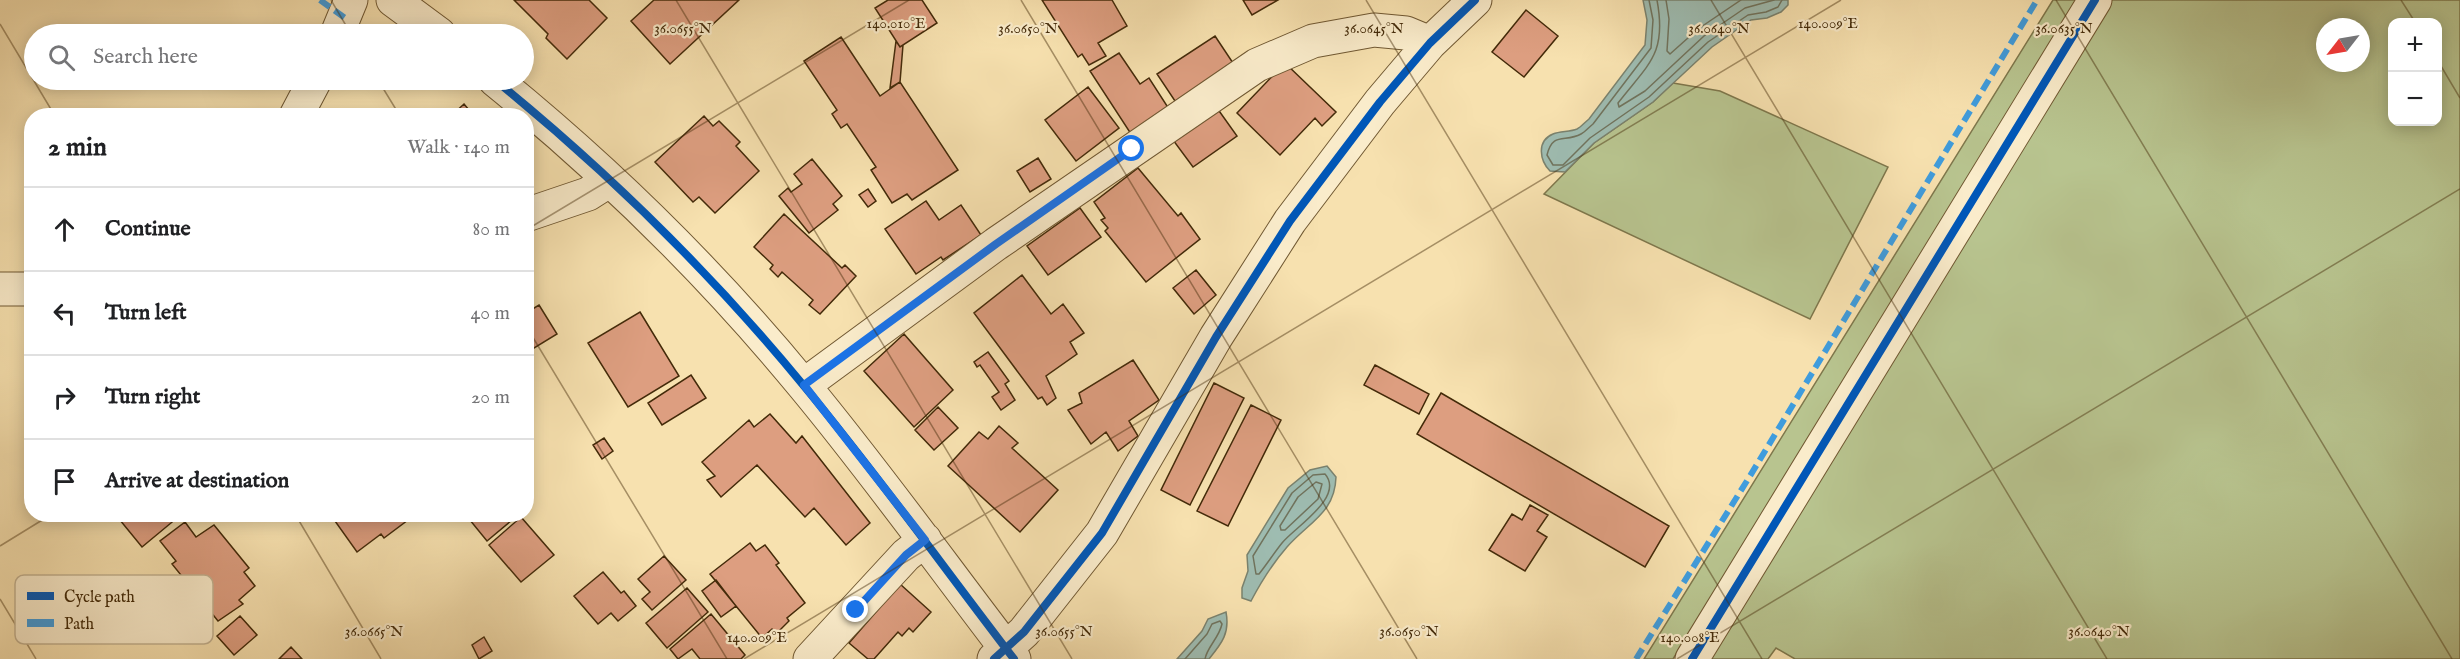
<!DOCTYPE html>
<meta charset="utf-8">
<style>
:root{--surface:#fff;--page:#f6f6f6;--text:#202124;--muted:#757577;--line:#e0e0e0}
body{margin:0;font-family:"IM FELL English",serif;background:var(--page);color:var(--text)}
.controls{position:absolute;right:18px;top:18px;display:grid;overflow:hidden;border-radius:12px;box-shadow:0 3px 15px #0003}
.controls button{width:54px;height:54px;display:grid;place-items:center;padding:0;border:0;border-bottom:2px solid var(--line);background:var(--surface);color:var(--text);font:30px sans-serif}
.compass{position:absolute;left:2316px;top:18px;width:54px;height:54px;border-radius:50%;background:var(--surface);box-shadow:0 3px 15px #0003;rotate:239deg}
.stop{position:absolute;width:18px;height:18px;margin:-14px;border:4px solid #1a73e8;border-radius:50%;background:#fff}
.stop.end{background:#1a73e8;border-color:#fff;box-shadow:0 2px 6px #0008}
.list{margin:0;padding:0;list-style:none}
h2{display:flex;justify-content:space-between;align-items:center;height:78px;margin:0;padding:0 24px;font-size:26px}
h2 small{font-size:20px;font-weight:400;color:var(--muted)}
.list li{display:grid;grid-template-columns:39px 1fr auto;gap:18px;align-items:center;box-sizing:border-box;height:84px;padding:0 24px;border-top:2px solid var(--line)}
.list b{display:block;font-size:22px;white-space:nowrap}
.list em{font-size:20px;font-style:normal;color:var(--muted)}
.icon{flex:none;width:33px;height:33px;fill:none;stroke:currentColor;stroke-width:2;stroke-linecap:round;stroke-linejoin:round}
.map{position:relative;flex:none;width:2460px;height:659px;overflow:hidden}
.search{position:absolute;background:var(--surface);box-shadow:0 3px 15px #0003;left:24px;top:24px;width:510px;height:66px;display:flex;align-items:center;gap:15px;box-sizing:border-box;padding:0 21px;border-radius:33px;color:var(--muted);font-size:22px}
.panel{position:absolute;background:var(--surface);box-shadow:0 3px 15px #0003;left:24px;top:108px;width:510px;height:414px;border-radius:24px}
.map>svg:first-child{display:block}
.green{fill:#b8c48f;stroke:#7e774c;stroke-width:1.5;fill-rule:evenodd}
.water{fill:#9ebcb1;stroke:#7a826e;stroke-width:1.5}
.lines{fill:none;stroke-linecap:round;stroke-linejoin:round}
.shore{stroke:#70735d;stroke-width:1.5}
.building{fill:#dd9e80;stroke:#432a09;stroke-width:1.5}
.minor-casing{stroke:#705832;stroke-width:35}
.minor{stroke:#faeccb;stroke-width:33}
.quiet{stroke:#3f9cdd;stroke-width:6;stroke-dasharray:12 6;stroke-linecap:butt}
.cycleway-casing{stroke:#faeccb;stroke-width:11}
.cycleway{stroke:#0057b8;stroke-width:8}
.route{stroke:#1a73e8;stroke-width:8}
.ticks{fill:none;stroke:#432a09;stroke-width:1.5;stroke-opacity:0.45}
.key{fill:#faeccb;stroke:#c3b291;stroke-width:1.5}
.key-label{font-size:16px;fill:#432a09}
.ticks-label{font-size:15px;text-anchor:middle;fill:#432a09;stroke:#faeccb;stroke-width:4.5;stroke-linejoin:round;paint-order:stroke}
</style>
<div class="map">
<svg width="2460" height="659" viewBox="0 0 2460 659">
<rect width="100%" height="100%" fill="#f7e1af"/>
<filter id="stains"><feTurbulence type="fractalNoise" baseFrequency=".00333" numOctaves="4"/><feColorMatrix values="0 0 0 0 .2 0 0 0 0 .09 0 0 0 0 .02 0 0 0 .5 -.17"/></filter>
<radialGradient id="worn" r=".72"><stop offset=".6" stop-color="#630" stop-opacity="0"/><stop offset="1" stop-color="#630" stop-opacity=".3"/></radialGradient>
<path class="green" d="M 2053,0 L 2082,0 L 1673,659 L 1644,659 Z
M 2108,0 L 2460,0 L 2460,659 L 1795,659 L 1776,648 L 1768,659 L 1703,659 ZM 2392,22 L 2438,22 L 2438,122 L 2392,122 ZM 2325,27 L 2361,27 L 2361,63 L 2325,63 Z
M 1673,83 L 1720,91 L 1888,167 L 1810,319 L 1544,194 L 1594,143 L 1653,102 Z"/>
<path class="water" d="M 1643,0 L 1788,0 L 1788,5 L 1781,12 L 1767,18 L 1751,20 L 1712,47 L 1653,102 L 1594,143 L 1565,172 L 1550,171 C 1540,161 1536,141 1553,134 C 1560,131 1570,132 1577,129 C 1581,127 1585,122 1589,119 L 1645,45 L 1647,20 Z
M 1327,466 L 1336,477 C 1335,513 1309,522 1287,547 C 1273,563 1261,582 1251,601 L 1242,598 L 1242,588 L 1248,571 L 1247,555 L 1288,488 L 1310,470 Z
M 1226,612 C 1230,633 1222,643 1209,659 L 1177,659 L 1202,631 L 1208,619 Z"/>
<g class="lines">
<path class="shore" d="M 1649,0 L 1653,20 L 1651,48 L 1593,124 C 1589,127 1585,132 1581,134 C 1565,143 1553,131 1547,155 L 1553,165 L 1563,165 L 1590,138 L 1649,97 L 1708,42 L 1748,15 L 1766,12 L 1778,7 L 1782,0
M 1657,0 C 1667,54 1649,63 1618,103 L 1619,107 L 1645,91 L 1704,36 L 1745,8 L 1774,0
M 1666,0 L 1669,19 L 1667,51 L 1670,54 L 1698,29 L 1741,0
M 1325,474 C 1345,497 1295,527 1282,543 C 1274,553 1267,564 1259,574 L 1256,574 L 1253,556 L 1292,493 L 1313,475 Z
M 1316,482 L 1322,484 L 1318,499 L 1285,530 L 1281,530 L 1280,526 L 1298,497 Z
M 1185,659 L 1207,634 L 1212,624 L 1220,621 L 1222,624 C 1219,638 1207,647 1205,659"/>
</g>
<path class="building" d="M 514,0 L 589,0 L 607,18 L 567,59 L 546,38 L 548,34 Z
M 654,0 L 739,0 L 670,64 L 631,21 Z
M 888,0 L 922,0 L 937,23 L 900,47 L 875,8 Z
M 1042,0 L 1112,0 L 1127,26 L 1098,43 L 1106,56 L 1089,65 L 1082,54 L 1078,57 Z
M 1243,0 L 1278,0 L 1252,15 Z
M 1526,10 L 1558,36 L 1524,77 L 1492,52 Z
M 1215,36 L 1235,66 L 1177,104 L 1157,74 Z
M 841,37 L 880,96 L 900,82 L 958,170 L 912,200 L 907,194 L 892,203 L 871,170 L 876,167 L 847,124 L 841,128 L 832,114 L 837,110 L 804,61 Z
M 896,41 L 900,47 L 903,45 L 900,82 L 890,88 Z
M 1119,53 L 1140,84 L 1149,78 L 1169,109 L 1131,134 L 1090,71 Z
M 1285,63 L 1336,112 L 1322,126 L 1315,118 L 1280,155 L 1237,113 Z
M 1088,87 L 1119,128 L 1076,161 L 1045,120 Z
M 464,104 L 474,116 L 451,116 Z
M 1217,108 L 1237,136 L 1193,167 L 1173,140 Z
M 704,116 L 713,126 L 719,121 L 740,142 L 736,146 L 759,171 L 715,213 L 699,197 L 693,202 L 655,162 Z
M 1038,158 L 1051,179 L 1030,192 L 1017,171 Z
M 812,159 L 842,196 L 833,204 L 838,210 L 809,233 L 779,196 L 788,188 L 791,192 L 802,184 L 794,174 Z
M 1138,168 L 1178,216 L 1181,213 L 1200,239 L 1146,282 L 1105,231 L 1108,228 L 1101,220 L 1105,218 L 1094,202 Z
M 868,189 L 876,201 L 868,207 L 859,195 Z
M 926,201 L 939,220 L 961,205 L 981,235 L 943,260 L 941,257 L 916,274 L 885,229 Z
M 1080,208 L 1101,237 L 1048,275 L 1027,246 Z
M 784,214 L 842,268 L 845,265 L 856,276 L 820,314 L 809,305 L 813,300 L 782,272 L 778,277 L 770,269 L 773,265 L 754,247 Z
M 1196,270 L 1216,295 L 1194,314 L 1173,288 Z
M 1022,275 L 1051,314 L 1063,304 L 1084,333 L 1070,342 L 1077,354 L 1046,376 L 1056,398 L 1047,405 L 1042,397 L 1038,399 L 974,313 Z
M 539,305 L 557,334 L 526,353 L 526,313 Z
M 640,312 L 679,376 L 628,407 L 588,343 Z
M 904,334 L 953,390 L 914,427 L 864,371 Z
M 988,352 L 1009,381 L 1005,384 L 1015,400 L 1001,410 L 992,397 L 999,392 L 980,365 L 977,367 L 974,362 Z
M 1133,360 L 1159,400 L 1129,421 L 1138,436 L 1118,451 L 1106,432 L 1091,444 L 1068,410 L 1082,403 L 1079,393 Z
M 1375,365 L 1429,394 L 1419,414 L 1364,385 Z
M 691,375 L 706,398 L 662,425 L 648,403 Z
M 1214,383 L 1244,398 L 1190,505 L 1161,490 Z
M 1441,393 L 1669,526 L 1645,567 L 1417,434 Z
M 1251,405 L 1281,420 L 1228,526 L 1197,511 Z
M 938,407 L 958,428 L 934,450 L 915,430 Z
M 770,414 L 796,443 L 802,436 L 870,523 L 846,545 L 814,508 L 805,517 L 757,465 L 721,497 L 707,480 L 715,476 L 702,462 L 749,420 L 754,427 Z
M 999,426 L 1018,443 L 1012,448 L 1058,490 L 1020,532 L 948,466 L 979,432 L 988,439 Z
M 604,438 L 613,451 L 602,459 L 593,445 Z
M 1530,505 L 1548,515 L 1537,531 L 1547,537 L 1525,571 L 1489,550 L 1512,514 L 1522,520 Z
M 115,514 L 174,514 L 177,518 L 142,547 Z
M 330,514 L 416,514 L 384,538 L 381,534 L 357,552 Z
M 465,514 L 508,514 L 512,520 L 487,541 Z
M 521,517 L 554,555 L 521,582 L 489,545 Z
M 185,522 L 196,537 L 214,525 L 249,568 L 244,572 L 255,586 L 239,600 L 243,604 L 218,621 L 172,564 L 176,561 L 160,541 Z
M 750,543 L 756,551 L 765,545 L 779,563 L 776,565 L 805,603 L 787,618 L 789,621 L 776,634 L 772,629 L 762,638 L 710,574 Z
M 664,556 L 686,580 L 652,610 L 642,599 L 650,592 L 638,579 Z
M 603,572 L 621,593 L 624,591 L 636,606 L 618,621 L 611,613 L 598,624 L 574,596 Z
M 716,580 L 736,606 L 721,617 L 702,591 Z
M 900,584 L 931,612 L 913,632 L 909,628 L 902,636 L 898,632 L 874,659 L 868,659 L 849,643 Z
M 687,588 L 708,612 L 667,648 L 646,623 Z
M 711,614 L 745,655 L 741,659 L 700,659 L 692,649 L 678,659 L 670,649 Z
M 240,616 L 257,635 L 234,655 L 217,636 Z
M 484,637 L 492,651 L 479,659 L 472,645 Z
M 291,647 L 302,659 L 279,659 Z"/>
<g class="lines">
<defs>
<path id="minor" d="M 393,0 L 439,34
M 337,34 L 351,0
M 495,80 C 607,171 712,274 804,386 C 877,474 944,568 1014,659
M 296,116 L 315,80
M 526,215 L 588,194 L 610,180
M 0,289 L 32,289
M 804,385 L 996,244 L 1257,65 L 1313,41 L 1374,30 L 1406,33 L 1430,43
M 810,659 L 906,555 L 925,540
M 994,659 L 1024,632 L 1102,533 L 1216,337 L 1290,221 L 1380,102 L 1430,43 L 1475,0
M 1692,659 L 2095,0"/>
</defs>
<use href="#minor" class="minor-casing"/>
<use href="#minor" class="minor"/>
<path class="quiet" d="M 320,0 L 345,18
M 1636,659 L 1750,476 L 2037,0"/>
<defs>
<path id="cycleway" d="M 495,80 C 607,171 712,274 804,386 C 877,474 944,568 1014,659
M 994,659 L 1024,632 L 1102,533 L 1216,337 L 1290,221 L 1380,102 L 1430,43 L 1475,0
M 1692,659 L 2095,0"/>
</defs>
<use href="#cycleway" class="cycleway-casing"/>
<use href="#cycleway" class="cycleway"/>
</g>
<g class="lines">
<path class="route" d="M 856,610 L 906,555 L 925,540 L 804,385 L 996,244 L 1132,149"/>
</g>
<path class="ticks" d="M 331,0 L 351,34M 676,0 L 1072,659M 1021,0 L 1417,659M 1366,0 L 1762,659M 1711,0 L 2107,659M 2056,0 L 2452,659M 2401,0 L 2415,22M 0,24 L 55,116M 2438,61 L 2460,98M 378,80 L 400,116M 526,230 L 909,0M 526,326 L 727,659M 295,514 L 381,659M 0,546 L 52,514M 0,599 L 36,659M 744,659 L 1841,0M 1677,659 L 2460,189"/>
<rect x="15" y="575" width="198" height="69" rx="9" class="key"/>
<rect x="27" y="592" width="27" height="8" fill="#0057b8"/>
<rect x="27" y="619" width="27" height="8" fill="#3f9cdd"/>
<g class="key-label">
<text x="64" y="602">Cycle path</text>
<text x="64" y="629">Path</text>
</g>
<g class="ticks-label">
<text x="896" y="28">140.010°E</text>
<text x="1828" y="28">140.009°E</text>
<text x="683" y="33">36.0655°N</text>
<text x="1028" y="33">36.0650°N</text>
<text x="1374" y="33">36.0645°N</text>
<text x="1719" y="33">36.0640°N</text>
<text x="2064" y="33">36.0635°N</text>
<text x="374" y="636">36.0665°N</text>
<text x="1064" y="636">36.0655°N</text>
<text x="1409" y="636">36.0650°N</text>
<text x="2099" y="636">36.0640°N</text>
<text x="757" y="642">140.009°E</text>
<text x="1690" y="642">140.008°E</text>
</g>
<rect width="100%" height="100%" filter="url(#stains)"/>
<rect width="100%" height="100%" fill="url(#worn)"/>
</svg>
<div class="controls">
<button>+</button>
<button>−</button>
</div>
<svg class="compass" viewBox="-18 -18 36 36"><path d="M0-13l5 13h-10z" fill="#e53935"/><path d="M0 13l5-13h-10z" fill="#757577"/></svg>
<div class="stop" style="left:1132px;top:149px"></div>
<div class="stop end" style="left:856px;top:610px"></div>
<div class="search"><svg class="icon" aria-label="search" viewBox="0 0 24 24"><circle cx="10" cy="10" r="6"/><path d="M15 15l6 6"/></svg>Search here</div>
<section class="panel">
<h2>2 min<small>Walk · 140 m</small></h2>
<ul class="list">
<li><svg class="icon" aria-label="ahead" viewBox="0 0 24 24"><path d="M12 20V5M6 11l6-6 6 6"/></svg><div><b>Continue</b></div><em>80 m</em></li>
<li><svg class="icon" aria-label="left" viewBox="0 0 24 24"><path d="M17 20v-9H6M10 6l-5 5 5 5"/></svg><div><b>Turn left</b></div><em>40 m</em></li>
<li><svg class="icon" aria-label="right" viewBox="0 0 24 24"><path d="M7 20v-9h11M14 6l5 5-5 5"/></svg><div><b>Turn right</b></div><em>20 m</em></li>
<li><svg class="icon" aria-label="arrive" viewBox="0 0 24 24"><path d="M6 21V4h12l-3 4 3 4H6"/></svg><div><b>Arrive at destination</b></div></li>
</ul>
</section>
</div>
